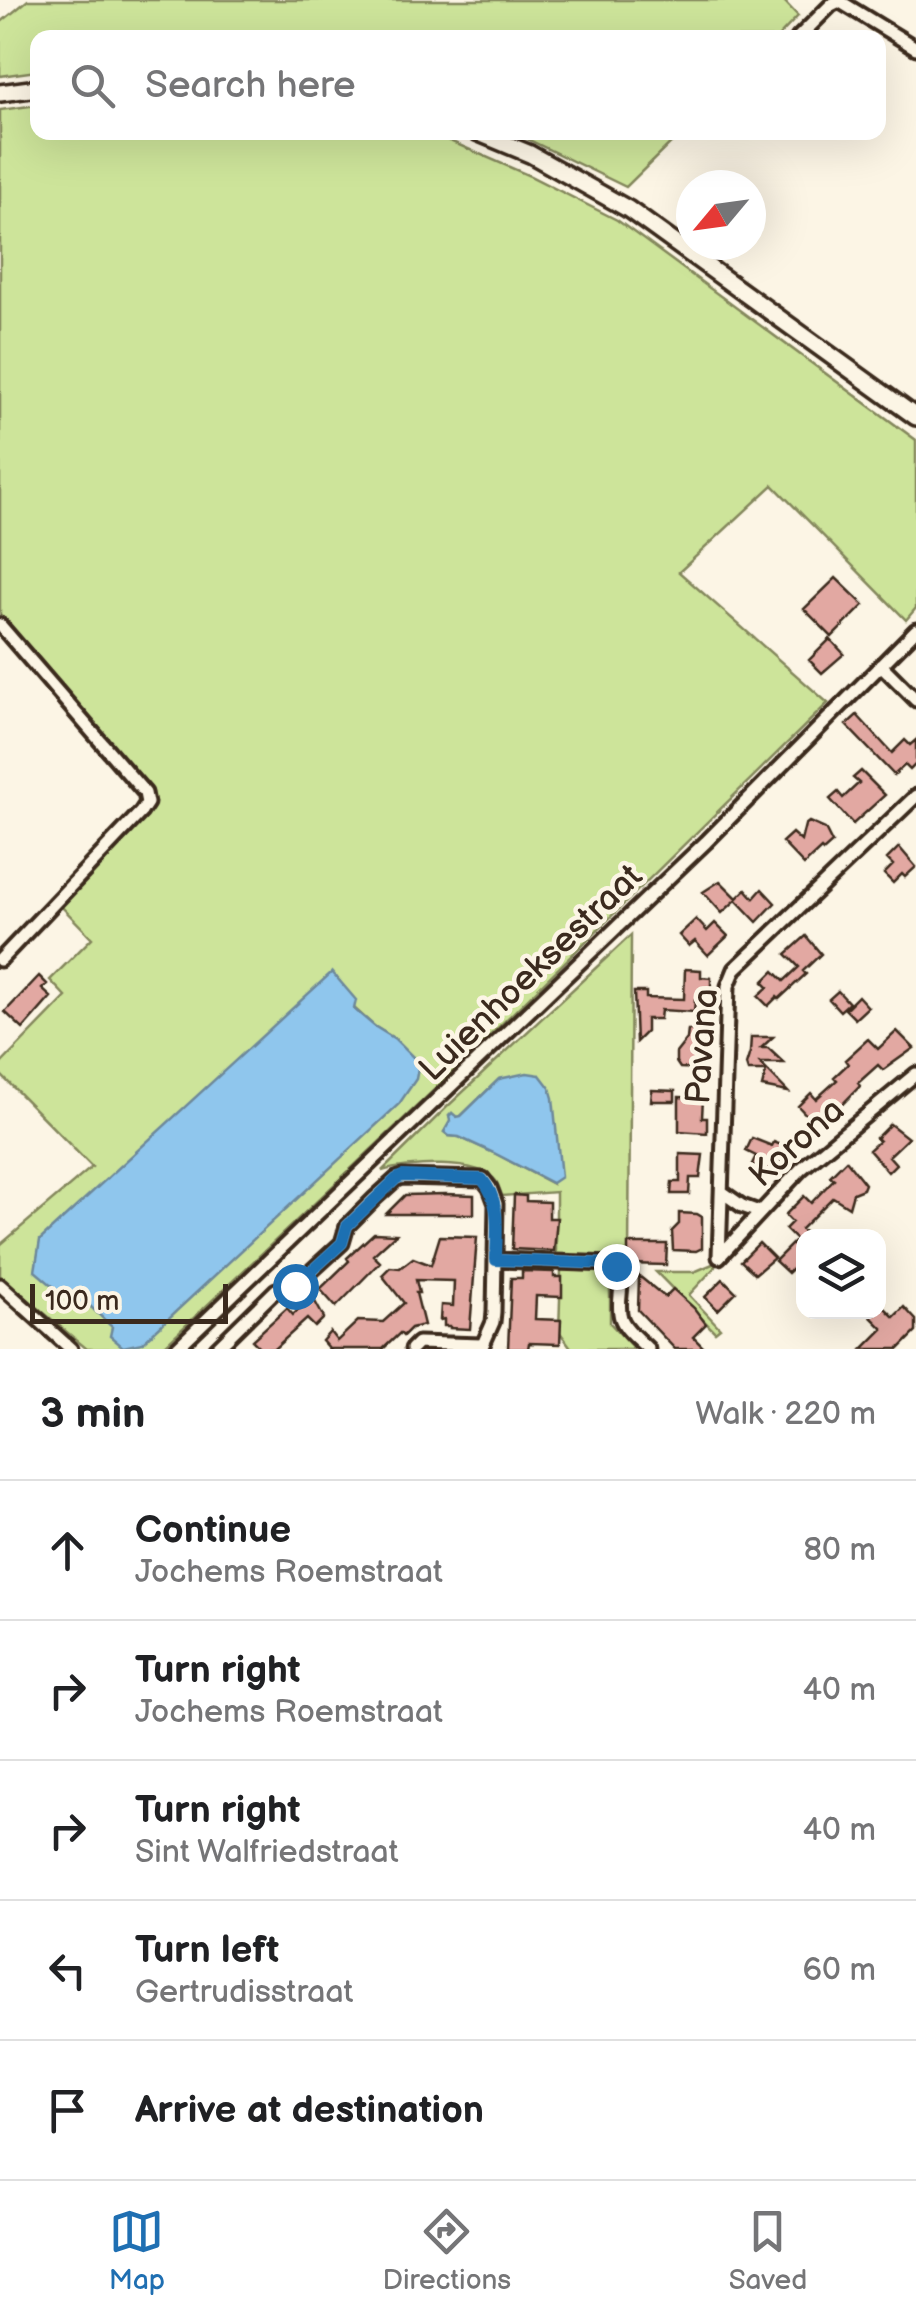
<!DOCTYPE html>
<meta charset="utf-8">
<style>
:root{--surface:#fff;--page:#f2f2f2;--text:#202124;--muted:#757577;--line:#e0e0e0;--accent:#1f6fb2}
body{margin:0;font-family:"Balsamiq Sans",sans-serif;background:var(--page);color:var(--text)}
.controls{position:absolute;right:30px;bottom:30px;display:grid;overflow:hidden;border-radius:20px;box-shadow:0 10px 40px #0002}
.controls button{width:90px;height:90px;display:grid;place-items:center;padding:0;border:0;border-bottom:2px solid var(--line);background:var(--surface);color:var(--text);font:50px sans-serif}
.compass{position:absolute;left:676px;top:170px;width:90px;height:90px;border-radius:50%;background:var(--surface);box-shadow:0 10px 40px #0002;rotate:241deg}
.scale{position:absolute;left:30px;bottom:25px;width:198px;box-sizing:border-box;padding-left:10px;border:5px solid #3b2a1e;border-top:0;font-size:28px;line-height:35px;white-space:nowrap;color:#3b2a1e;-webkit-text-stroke:8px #fcf5e5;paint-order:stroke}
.stop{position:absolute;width:30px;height:30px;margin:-22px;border:8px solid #1f6fb2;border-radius:50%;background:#fff}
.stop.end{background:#1f6fb2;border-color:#fff;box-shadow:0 2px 10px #0008}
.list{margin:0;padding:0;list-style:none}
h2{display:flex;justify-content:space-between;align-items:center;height:130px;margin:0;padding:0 40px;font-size:42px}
h2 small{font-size:32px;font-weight:400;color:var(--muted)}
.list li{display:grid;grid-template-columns:65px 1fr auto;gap:30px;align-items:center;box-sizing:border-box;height:140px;padding:0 40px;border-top:2px solid var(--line)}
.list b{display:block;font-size:38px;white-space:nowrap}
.list p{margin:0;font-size:32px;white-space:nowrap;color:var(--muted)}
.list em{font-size:32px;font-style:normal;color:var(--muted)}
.icon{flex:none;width:55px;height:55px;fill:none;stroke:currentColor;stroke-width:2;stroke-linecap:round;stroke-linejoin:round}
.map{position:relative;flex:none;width:916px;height:1349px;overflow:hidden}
.search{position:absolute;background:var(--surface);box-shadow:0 10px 40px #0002;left:30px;right:30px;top:30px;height:110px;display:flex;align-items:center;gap:25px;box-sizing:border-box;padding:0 35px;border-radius:20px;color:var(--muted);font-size:38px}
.sheet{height:830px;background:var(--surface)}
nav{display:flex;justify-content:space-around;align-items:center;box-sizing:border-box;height:140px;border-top:2px solid var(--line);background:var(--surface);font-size:28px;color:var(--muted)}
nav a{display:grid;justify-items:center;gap:5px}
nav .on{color:var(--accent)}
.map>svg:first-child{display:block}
.green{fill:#cde49a;stroke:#84875c;stroke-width:2.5;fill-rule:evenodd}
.water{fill:#8fc6ed;stroke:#6d889a;stroke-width:2.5}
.building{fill:#e2a8a2;stroke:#3b2a1e;stroke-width:2.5}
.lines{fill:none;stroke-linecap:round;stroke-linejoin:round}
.street-casing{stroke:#3b2a1e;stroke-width:19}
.secondary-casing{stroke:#3b2a1e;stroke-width:22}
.street{stroke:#fcf5e5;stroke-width:11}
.secondary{stroke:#fcf5e5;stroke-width:15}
.route{stroke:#1f6fb2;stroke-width:12}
.labels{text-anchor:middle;stroke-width:9;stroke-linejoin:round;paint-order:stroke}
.street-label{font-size:35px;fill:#3b2a1e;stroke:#fcf5e5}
</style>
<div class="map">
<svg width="916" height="1349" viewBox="0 0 916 1349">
<rect width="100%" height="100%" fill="#fcf5e5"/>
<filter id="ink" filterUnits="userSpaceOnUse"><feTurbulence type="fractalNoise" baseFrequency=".01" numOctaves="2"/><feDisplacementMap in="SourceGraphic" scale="20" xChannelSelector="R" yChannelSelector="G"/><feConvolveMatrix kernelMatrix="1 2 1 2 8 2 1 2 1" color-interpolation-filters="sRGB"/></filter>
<g filter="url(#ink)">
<path class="green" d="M 28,0 L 783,0 L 798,16 L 777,38 L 38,38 L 37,71 L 0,76 L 0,23 Z
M 37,105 L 38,132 L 434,134 L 530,176 L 617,220 L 916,440 L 916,608 L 906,620 L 773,485 L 679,572 L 828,703 L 454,1071 L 161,1349 L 87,1349 L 0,1276 L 0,1245 L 92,1167 L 0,1074 L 0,1065 L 66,997 L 50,980 L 92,938 L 58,903 L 151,806 L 153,793 L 0,614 L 0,110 ZM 354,1008 L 374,1026 L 395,1039 L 113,1327 L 90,1306 Z
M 515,133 L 681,133 L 626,187 Z
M 631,935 L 629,1259 L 609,1256 L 556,1258 L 556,1192 L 502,1196 C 502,1195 497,1181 496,1181 C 478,1158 406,1164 382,1171 L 447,1107 ZM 499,1079 L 551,1183 L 494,1153 L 459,1137 L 449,1136 L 444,1132 L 451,1121 L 449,1116 L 452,1113 L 456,1118 L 461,1116 Z
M 715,1263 L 715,1267 L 689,1295 L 720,1328 L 715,1332 L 656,1272 L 694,1272 Z
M 561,1270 L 606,1272 L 610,1278 L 610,1323 L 634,1349 L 572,1349 L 559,1331 Z"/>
<path class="water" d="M 332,972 L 356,1000 L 354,1009 L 374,1026 L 395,1039 L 419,1063 L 416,1079 L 399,1104 L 142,1343 L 123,1347 L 110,1336 L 112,1327 L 90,1306 L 81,1310 L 35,1271 L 40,1240 Z
M 527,1073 L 540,1075 L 550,1088 L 553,1098 L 561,1177 L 552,1183 L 494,1153 L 459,1137 L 449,1136 L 444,1132 L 450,1121 L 449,1116 L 452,1113 L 457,1117 L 461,1116 L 499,1079 Z"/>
<path class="building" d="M 836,578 L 864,605 L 832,637 L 804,609 Z
M 830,639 L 844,654 L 822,673 L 809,660 Z
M 857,715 L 892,753 L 905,740 L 910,745 L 916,740 L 916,764 L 910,770 L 905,765 L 894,775 L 846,725 Z
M 861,771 L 885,795 L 853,824 L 830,799 L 838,792 L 843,798 L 859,783 L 853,778 Z
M 809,822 L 825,829 L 832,843 L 823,851 L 821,849 L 804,865 L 782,842 L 792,833 L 801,841 L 805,825 Z
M 899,847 L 916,867 L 905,877 L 902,874 L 893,883 L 884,874 L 893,865 L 887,859 Z
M 720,881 L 737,898 L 746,889 L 754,898 L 762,889 L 775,903 L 757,922 L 736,900 L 722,913 L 703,892 Z
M 696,919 L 707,931 L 715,923 L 728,936 L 708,955 L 695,941 L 689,946 L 679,935 Z
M 806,936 L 821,954 L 803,971 L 806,974 L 779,999 L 777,997 L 768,1006 L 758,996 L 768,987 L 763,982 L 774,971 L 784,981 L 799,967 L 786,954 Z
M 685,969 L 701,970 L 701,977 L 711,978 L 711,994 L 707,994 L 707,1000 L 695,1000 L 694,1012 L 661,1010 L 660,1019 L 646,1019 L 646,1032 L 636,1042 L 634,992 L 646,992 L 646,998 L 684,999 Z
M 39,976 L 47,984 L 42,989 L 51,997 L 23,1029 L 5,1012 Z
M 838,991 L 849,1003 L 840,1011 L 829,999 Z
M 858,996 L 868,1007 L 855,1019 L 845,1009 Z
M 688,1030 L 705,1030 L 703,1069 L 680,1068 L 676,1062 L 676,1053 L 687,1039 Z
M 897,1031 L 914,1048 L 883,1070 L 878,1065 L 858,1083 L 860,1086 L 825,1122 L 820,1117 L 814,1123 L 798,1106 L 811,1093 L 816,1099 L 837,1080 L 834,1077 L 848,1064 L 845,1060 L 868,1039 L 878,1049 Z
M 751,1037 L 773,1037 L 761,1048 L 768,1048 L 784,1063 L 760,1063 L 788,1092 L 762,1087 L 766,1071 L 748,1071 L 746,1065 L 750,1052 Z
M 652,1090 L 675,1091 L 675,1101 L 651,1101 Z
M 679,1097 L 703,1098 L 702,1118 L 707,1118 L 707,1133 L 679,1131 Z
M 890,1124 L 908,1138 L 889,1156 L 896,1164 L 888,1172 L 869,1150 L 879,1141 L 876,1138 Z
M 752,1138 L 772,1146 L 774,1142 L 786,1147 L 777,1167 L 771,1164 L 767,1171 L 752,1164 L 756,1156 L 746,1151 Z
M 680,1154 L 703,1155 L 700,1178 L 690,1178 L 689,1194 L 671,1194 L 672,1182 L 680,1182 Z
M 846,1160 L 862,1180 L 865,1184 L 863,1189 L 853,1193 L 849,1207 L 833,1197 L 801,1229 L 804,1232 L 804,1258 L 788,1273 L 775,1261 L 796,1240 L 785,1229 L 792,1222 L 785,1215 L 804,1196 L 811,1203 L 834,1179 L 830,1176 Z
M 445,1194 L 474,1195 L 474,1214 L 386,1214 L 405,1195 Z
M 514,1195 L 526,1196 L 526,1201 L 549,1202 L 549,1218 L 557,1218 L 554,1251 L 512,1249 Z
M 679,1213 L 697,1214 L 702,1217 L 702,1248 L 696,1251 L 673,1250 L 672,1231 L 679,1224 Z
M 374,1233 L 396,1234 L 373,1255 L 380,1262 L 336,1307 L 320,1289 L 349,1261 L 347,1258 Z
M 440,1236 L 477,1237 L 470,1329 L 450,1328 L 450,1326 L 444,1326 L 444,1319 L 440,1320 L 441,1305 L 453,1306 L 454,1281 L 416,1280 L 419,1293 L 416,1293 L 424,1325 L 411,1328 L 403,1336 L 400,1333 L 383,1349 L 329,1349 L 322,1341 L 330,1332 L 337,1341 L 358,1321 L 383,1322 L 404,1303 L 382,1275 L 390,1267 L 400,1268 L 413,1258 L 431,1265 Z
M 759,1243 L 774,1258 L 755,1274 L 741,1261 Z
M 628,1244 L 667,1244 L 666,1265 L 628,1264 Z
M 522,1271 L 554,1272 L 554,1277 L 562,1277 L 562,1297 L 536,1296 L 535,1319 L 561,1320 L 560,1344 L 529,1343 L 528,1349 L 508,1349 L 511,1278 L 522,1278 Z
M 639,1276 L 665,1297 L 673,1289 L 694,1308 L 706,1324 L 693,1337 L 705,1349 L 675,1349 L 638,1310 Z
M 723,1279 L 736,1292 L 718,1310 L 705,1297 Z
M 312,1296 L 324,1318 L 315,1327 L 307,1319 L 274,1349 L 261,1349 L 252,1340 L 287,1308 L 293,1315 Z
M 883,1306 L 894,1317 L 904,1307 L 916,1320 L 916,1332 L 899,1349 L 863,1349 L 883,1329 L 871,1317 Z"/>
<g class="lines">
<defs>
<path id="street" d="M 798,38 L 831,5 L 839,1 L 916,48
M 0,625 L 145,793 L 147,803 L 141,812 L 0,960
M 881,665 L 916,700
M 722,1192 L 742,1206 L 759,1212
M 719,1257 L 728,986 L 735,969 L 916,796
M 719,1257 L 801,1169 L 916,1074
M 496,1260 L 614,1264 C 628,1281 615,1299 621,1318 C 625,1330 639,1340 648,1349
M 0,1285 L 71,1349
M 176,1349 L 706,842 L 916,630
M 216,1349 L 276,1290 L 295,1286 L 342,1243 L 347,1226 L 375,1198 L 396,1179 L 402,1177 L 483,1179 L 490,1188 L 496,1204 L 494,1312 L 493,1322 L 481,1349
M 412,1349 L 418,1343 L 481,1345"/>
<path id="secondary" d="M 0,93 L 38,88
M 477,132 L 530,154 L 628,209 L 916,417"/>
</defs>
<use href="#street" class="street-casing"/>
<use href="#secondary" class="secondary-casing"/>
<use href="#street" class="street"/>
<use href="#secondary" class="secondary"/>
</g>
</g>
<g class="lines" filter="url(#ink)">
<path class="route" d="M 295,1286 L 342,1243 L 347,1226 L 396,1179 L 402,1176 L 482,1179 C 502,1202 496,1232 496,1260 L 614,1264 L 616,1266"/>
</g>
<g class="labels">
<g class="street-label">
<text transform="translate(530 972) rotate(-44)" y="12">Luienhoeksestraat</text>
<text transform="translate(701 1046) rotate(-86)" y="12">Pavana</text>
<text transform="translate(796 1142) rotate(-42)" y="12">Korona</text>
</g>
</g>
</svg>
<div class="controls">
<button><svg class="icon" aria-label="layers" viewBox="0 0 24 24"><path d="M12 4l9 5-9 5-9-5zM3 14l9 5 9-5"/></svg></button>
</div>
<svg class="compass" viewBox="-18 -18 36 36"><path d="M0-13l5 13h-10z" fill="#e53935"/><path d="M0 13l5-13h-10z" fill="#757577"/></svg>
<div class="scale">100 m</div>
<div class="stop" style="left:295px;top:1286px"></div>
<div class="stop end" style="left:616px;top:1266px"></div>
<div class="search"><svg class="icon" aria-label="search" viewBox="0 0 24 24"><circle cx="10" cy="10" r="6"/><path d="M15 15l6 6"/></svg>Search here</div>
</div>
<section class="sheet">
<h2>3 min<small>Walk · 220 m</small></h2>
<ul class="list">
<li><svg class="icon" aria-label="ahead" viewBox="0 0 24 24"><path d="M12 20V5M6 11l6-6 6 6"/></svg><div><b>Continue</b><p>Jochems Roemstraat</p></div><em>80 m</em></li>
<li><svg class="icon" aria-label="right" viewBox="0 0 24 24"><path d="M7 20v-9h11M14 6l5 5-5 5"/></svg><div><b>Turn right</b><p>Jochems Roemstraat</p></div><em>40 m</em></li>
<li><svg class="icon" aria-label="right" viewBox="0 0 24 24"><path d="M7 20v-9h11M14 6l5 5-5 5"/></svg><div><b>Turn right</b><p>Sint Walfriedstraat</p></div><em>40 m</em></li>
<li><svg class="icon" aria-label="left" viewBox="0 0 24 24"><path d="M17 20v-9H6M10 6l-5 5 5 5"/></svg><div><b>Turn left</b><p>Gertrudisstraat</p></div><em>60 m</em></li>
<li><svg class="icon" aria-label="arrive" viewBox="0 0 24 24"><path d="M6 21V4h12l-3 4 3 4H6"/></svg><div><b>Arrive at destination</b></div></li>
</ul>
</section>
<nav>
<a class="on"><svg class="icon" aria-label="map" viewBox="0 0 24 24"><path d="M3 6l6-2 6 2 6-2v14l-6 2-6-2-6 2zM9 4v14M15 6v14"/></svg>Map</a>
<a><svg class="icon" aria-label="directions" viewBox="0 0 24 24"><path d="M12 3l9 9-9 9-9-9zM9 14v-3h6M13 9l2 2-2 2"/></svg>Directions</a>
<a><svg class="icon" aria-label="saved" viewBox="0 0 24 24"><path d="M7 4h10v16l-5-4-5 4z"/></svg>Saved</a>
</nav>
